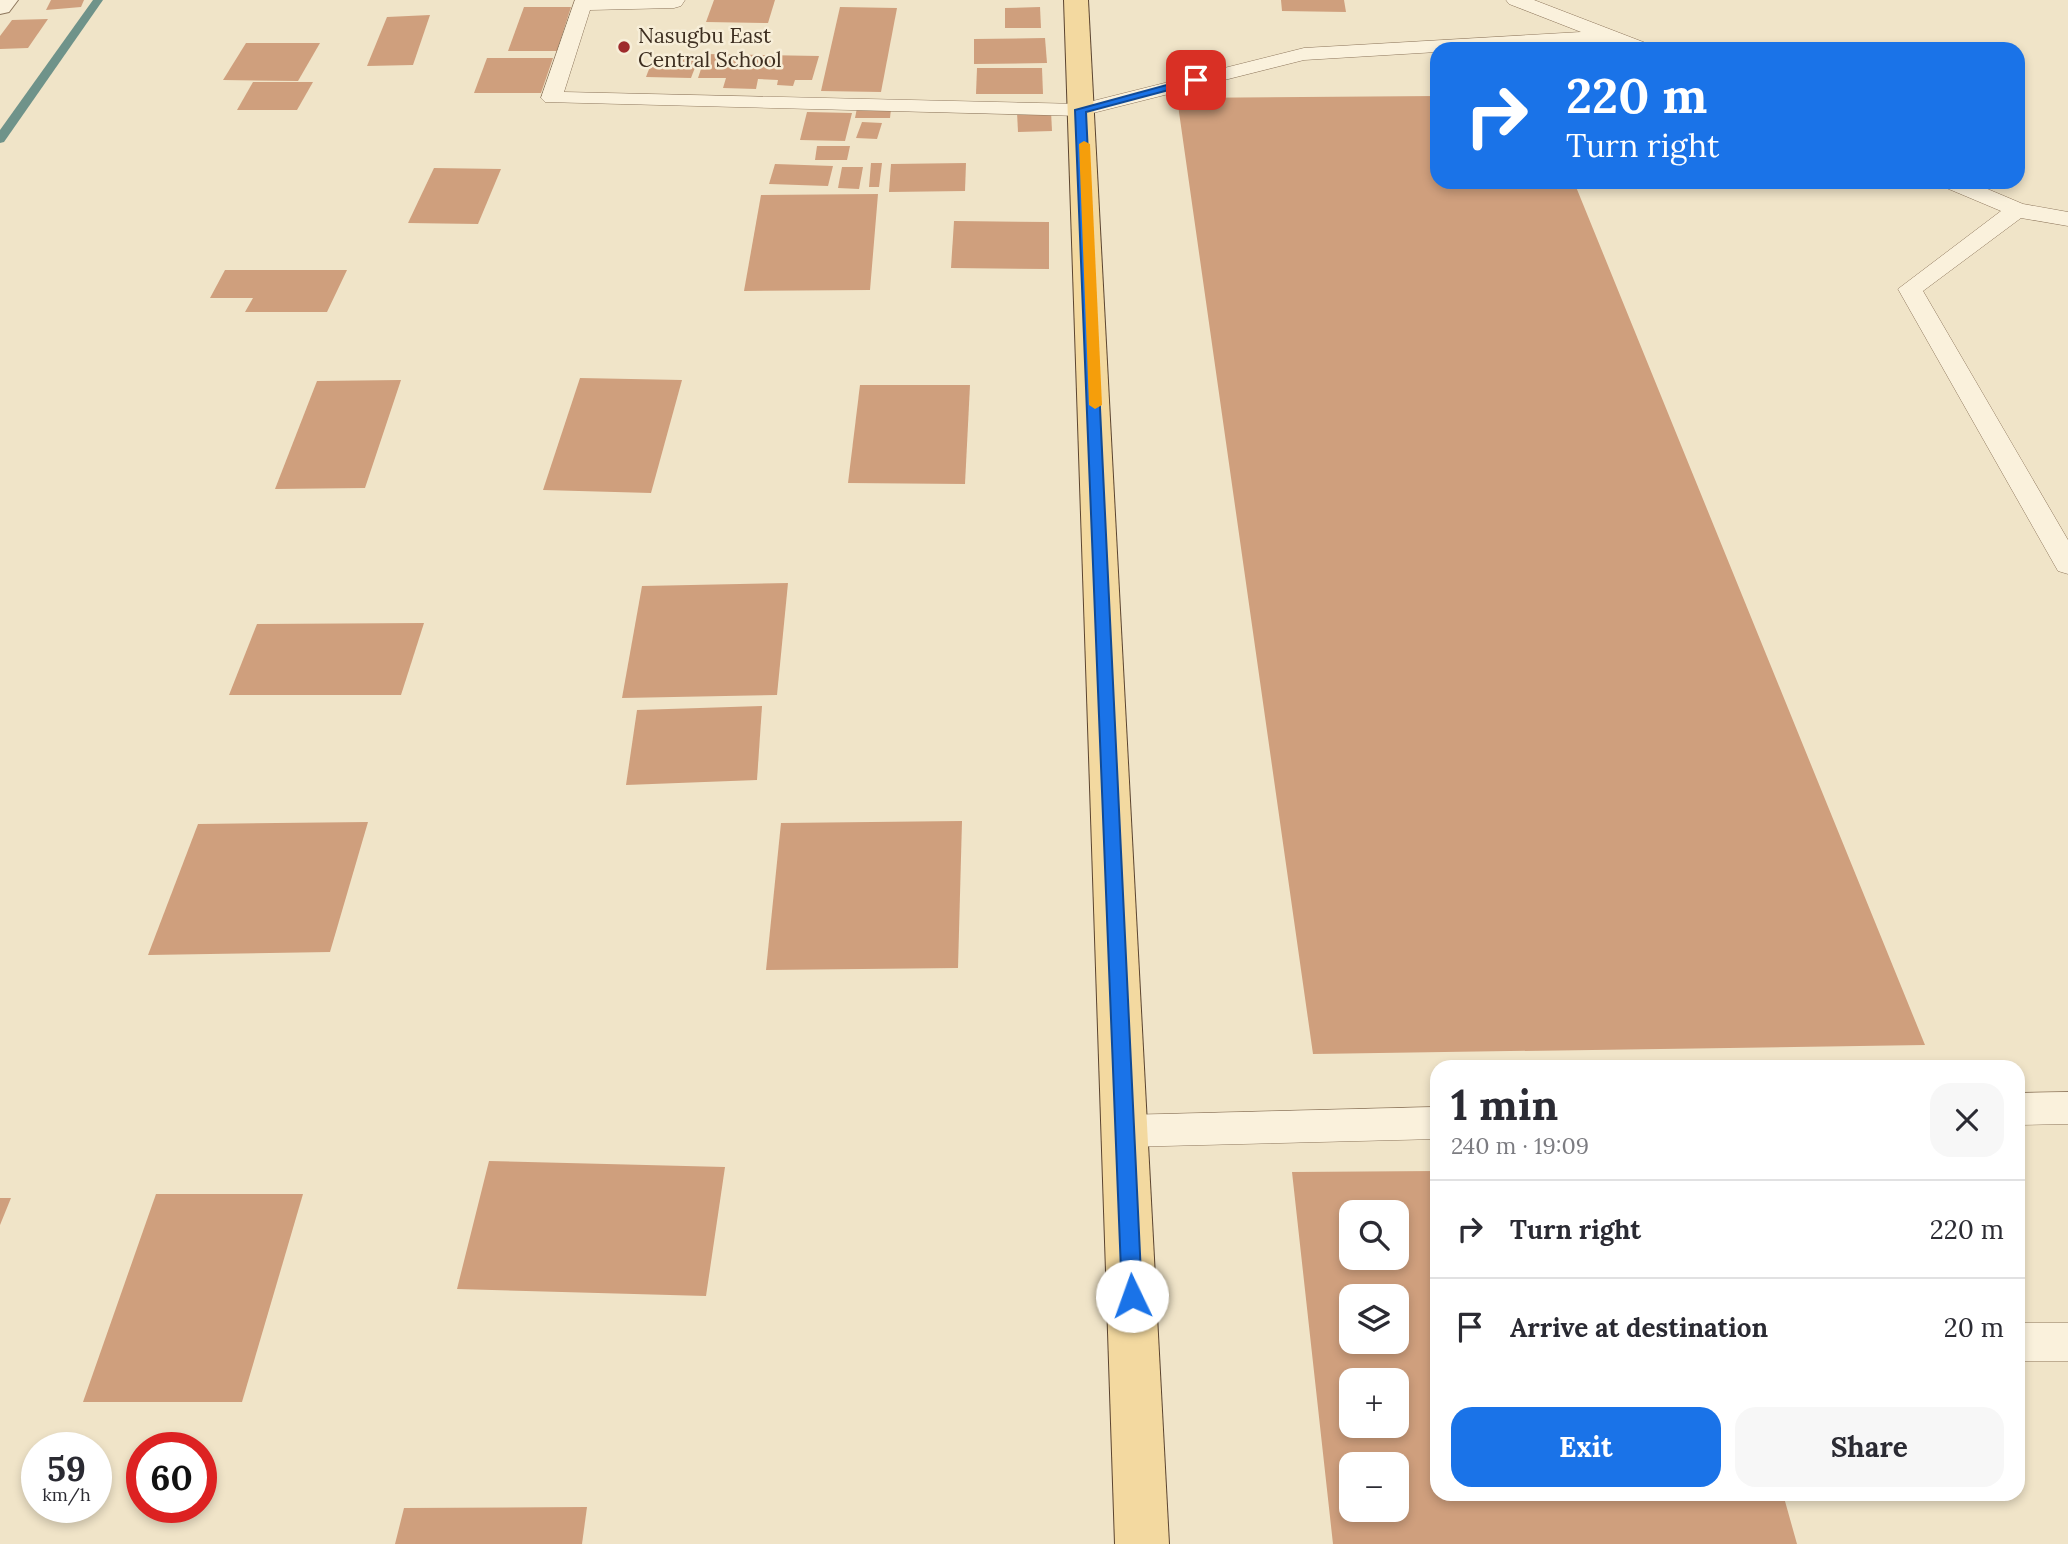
<!DOCTYPE html>
<html lang="en">
<head>
<meta charset="utf-8">
<style>
  body { margin:0; font-family:Lora,serif; background:#f7f7f7; color:#2b2b33; height:100vh; display:flex; flex-direction:column; font-size:26px; white-space:nowrap }
  * { box-sizing:border-box; margin:0 }
  p { font-size:23px; color:#7c7c81 }
  .icon { flex:none; width:38px; height:38px; fill:none; stroke:currentColor; stroke-width:2; stroke-linecap:round; stroke-linejoin:round }
  .map { position:relative; flex:1; overflow:hidden }
  .side { position:absolute; left:1430px; top:1060px; width:595px; height:441px; display:flex; flex-direction:column; background:#fff; border-radius:21px; box-shadow:0 4px 10px #0003 }
  .side>* { flex:none }
  .banner { position:absolute; left:1430px; top:42px; width:595px; height:147px; border-radius:21px; box-shadow:0 4px 10px #0003; background:#1a73e8; color:#fff; overflow:hidden }
  .buttons { position:absolute; left:1339px; top:1200px; display:grid; gap:14px }
  .buttons a { display:grid; place-items:center; width:70px; height:70px; border-radius:14px; background:#fff; box-shadow:0 4px 10px #0003; font-size:35px }
  .speed { position:absolute; left:21px; top:1432px; display:flex; gap:14px; font-size:35px; font-weight:700; text-align:center }
  .speed>* { display:grid; place-content:center; width:91px; height:91px; border-radius:50%; background:#fff; box-shadow:0 4px 10px #0003; line-height:1 }
  .speed small { font-size:18px; font-weight:400 }
  .speed .limit { border:10px solid #d22; background:#fff; color:#111 }
  .pin { position:absolute; display:grid; place-items:center; width:60px; height:60px; color:#fff; margin:-30px; border-radius:14px; box-shadow:0 4px 10px #0006 }
  .me { position:absolute; width:77px; margin:-38px; rotate:357deg; stroke-linejoin:round; filter:drop-shadow(0 0 5px #0008) }
  .turn { display:flex; align-items:center; gap:24px; height:147px; padding:0 21px; font-size:32px }
  .turn .icon { width:91px; height:91px; stroke-width:2.5 }
  .turn b { display:block; font-size:49px; line-height:60px }
  .round { display:grid; place-items:center; flex:none; width:74px; height:74px; border-radius:21px; background:#f7f7f7 }
  .head { display:flex; align-items:center; justify-content:space-between; height:119px; padding:0 21px }
  h1 { font-size:42px; font-weight:800; line-height:52px }
  .action { display:flex; gap:14px; margin-top:auto; padding:14px 21px }
  .action a { flex:1; height:80px; border-radius:21px; background:#1a73e8; color:#fff; font-size:28px; font-weight:800; line-height:80px; text-align:center }
  .action a+a { background:#f7f7f7; color:#2b2b33 }
  ul { padding:0; list-style:none }
  li { display:flex; align-items:center; gap:21px; height:98px; padding:0 21px; border-top:2px solid #e1e1e2 }
  li div { flex:1 }
  li b { display:block; font-size:26px }
  li em { font-style:normal }
  .map>svg:first-child { display:block }
  .lines { fill:none; stroke-linecap:round; stroke-linejoin:round }
  .stream { fill:#6f938a; fill-rule:evenodd }
  .building { fill:#cf9f7d; fill-rule:evenodd }
  .lane-casing { stroke:#8d765c; stroke-width:1 }
  .street-casing { stroke:#8d765c; stroke-width:2 }
  .primary-casing { stroke:#5b4430; stroke-width:2 }
  .lane { fill:#faf1dc; fill-rule:evenodd }
  .street { fill:#faf1dc; fill-rule:evenodd }
  .primary { fill:#f3d9a0; fill-rule:evenodd }
  .route { fill:#1a73e8; stroke:#114b97; stroke-width:2 }
  .slow { fill:#f59e0b }
  .poi-dot { fill:#9e2a2b; stroke:#f7eed8; stroke-width:2.5 }
  .labels { text-anchor:middle; dominant-baseline:central; stroke-width:5; stroke-linejoin:round; paint-order:stroke }
  .far-poi-label { font-size:21px; fill:#3d2e20; stroke:#f7eed8; text-anchor:start }
</style>
</head>
<body>
<div class="map">
<svg width="2068" height="1544" viewBox="0 0 2068 1544">
  <rect width="100%" height="100%" fill="#f0e4c8"/>
  <g class="lines">
    <path class="stream" d="M93 0H103L4 142 0 143V130Z"/>
  </g>
  <g class="building">
    <path d="M51 0H84L81 7 46 10Z"/>
    <path d="M714 0H775L768 23 706 22Z"/>
    <path d="M1281 0H1344L1346 12 1282 11Z"/>
    <path d="M524 7H571L557 51H508Z"/>
    <path d="M840 7 897 8 881 92 821 91Z"/>
    <path d="M1040 7 1041 28H1005V8Z"/>
    <path d="M430 15 413 65 367 66 387 17Z"/>
    <path d="M48 19 28 48 0 49V36L12 20Z"/>
    <path d="M1045 38 1047 63 974 64V39Z"/>
    <path d="M246 43H320L298 81 223 80Z"/>
    <path d="M706 54 819 56 812 80H795L793 86 777 85 778 80 758 79 756 89 723 88 726 78H698Z"/>
    <path d="M654 56 699 57 691 78 646 77Z"/>
    <path d="M487 58H553L541 93H474Z"/>
    <path d="M977 68H1042L1043 94H976Z"/>
    <path d="M253 82H313L297 110H237Z"/>
    <path d="M1437 96V182H1574L1925 1045 1313 1054 1177 98Z"/>
    <path d="M857 108 891 109 890 118H855Z"/>
    <path d="M1051 111 1052 131 1018 132 1017 112Z"/>
    <path d="M807 112 852 113 845 141 800 140Z"/>
    <path d="M862 122 882 123 877 139 856 138Z"/>
    <path d="M817 146H850L847 160H815Z"/>
    <path d="M871 163H882L879 187H869Z"/>
    <path d="M966 163 965 191 889 192 891 164Z"/>
    <path d="M775 164 833 166 828 186 769 184Z"/>
    <path d="M842 167H863L859 189 838 188Z"/>
    <path d="M434 168 501 169 478 224 408 223Z"/>
    <path d="M878 194 870 290 744 291 761 195Z"/>
    <path d="M954 221 1049 222V269L951 268Z"/>
    <path d="M225 270H347L327 312H245L253 298H210Z"/>
    <path d="M580 378 682 380 651 493 543 490Z"/>
    <path d="M401 380 365 488 275 489 317 381Z"/>
    <path d="M860 385H970L965 484 848 483Z"/>
    <path d="M788 583 777 695 622 698 642 586Z"/>
    <path d="M424 623 401 695H229L257 624Z"/>
    <path d="M762 706 757 780 626 785 637 710Z"/>
    <path d="M962 821 958 968 766 970 781 823Z"/>
    <path d="M368 822 330 952 148 955 198 824Z"/>
    <path d="M489 1161 725 1167 706 1296 457 1289Z"/>
    <path d="M1437 1171V1494H1783L1797 1544H1333L1292 1172ZM1351 1213H1396V1258H1351ZM1351 1297H1396V1342H1351ZM1351 1381H1396V1426H1351ZM1351 1465H1396V1510H1351Z"/>
    <path d="M156 1194H303L242 1402H83Z"/>
    <path d="M0 1198H11L0 1225Z"/>
    <path d="M587 1507 582 1544H395L404 1508Z"/>
  </g>
  <g class="lines">
    <defs>
      <g id="lane">
        <path d="M575 0H685L681 6 674 8 590 10 564 92 1081 104 1304 48 1581 32 1509 4 1506 0H1534L1651 45 1654 49H1626L1608 42 1495 49H1437V52L1304 60 1081 116 545 102 541 98Z"/>
        <path d="M1941 182H1971L2023 204 2068 212V226L2021 218 1923 291 2068 540V574L2058 571 2054 564 1898 289 2001 211 1944 187Z"/>
        <path d="M2068 1092V1124L2018 1125V1093Z"/>
        <path d="M1437 1107V1139L1125 1147 1112 1143 1106 1131 1112 1119 1125 1115Z"/>
        <rect x="2018" y="1323" width="50" height="38"/>
      </g>
      <path id="street" d="M0 0H18L9 12 0 14Z"/>
      <path id="primary" d="M1064 0H1088L1169 1544H1115Z"/>
    </defs>
    <use href="#lane" class="lane-casing"/>
    <use href="#street" class="street-casing"/>
    <use href="#primary" class="primary-casing"/>
    <use href="#lane" class="lane"/>
    <use href="#street" class="street"/>
    <use href="#primary" class="primary"/>
  </g>
  <path class="route" d="M1196 77 1199 78V82L1086 112 1142 1296 1139 1303 1132 1305 1125 1303 1122 1296 1075 110Z"/>
  <path class="slow" d="M1084 141 1090 144 1102 405 1095 409 1089 405 1079 144Z"/>
  <circle class="poi-dot" cx="624" cy="47" r="7"/>
  <g class="labels">
    <g class="far-poi-label">
      <text x="638" y="35">Nasugbu East<tspan x="638" dy="24">Central School</tspan></text>
    </g>
  </g>
</svg>
<div class="buttons">
<a><svg class="icon" aria-label="search" viewBox="0 0 24 24"><circle cx="10" cy="10" r="6"/><path d="M15 15l6 6"/></svg></a>
<a><svg class="icon" aria-label="layers" viewBox="0 0 24 24"><path d="M12 4l9 5-9 5-9-5zM3 14l9 5 9-5"/></svg></a>
<a>+</a>
<a>−</a>
</div>
<div class="speed"><div>59<small>km/h</small></div><div class="limit">60</div></div>
<div class="pin" style="left:1196px;top:80px;background:#d93025"><svg class="icon" aria-label="arrive" viewBox="0 0 24 24"><path d="M6 21V4h12l-3 4 3 4H6"/></svg></div>
<svg class="me" style="left:1132px;top:1296px" viewBox="-20 -20 40 40"><circle r="19" fill="#fff"/><path d="M0-13L10 11 0 6-10 11z" fill="#1a73e8"/></svg>
<div class="banner">
<div class="turn"><svg class="icon" aria-label="right" viewBox="0 0 24 24"><path d="M7 20v-9h11M14 6l5 5-5 5"/></svg><div><b>220 m</b>Turn right</div></div>
</div>
<section class="side">
<div class="head"><div><h1>1 min</h1><p>240 m · 19:09</p></div><a class="round"><svg class="icon" aria-label="close" viewBox="0 0 24 24"><path d="M6 6l12 12M18 6L6 18"/></svg></a></div>
<ul>
<li><svg class="icon" aria-label="right" viewBox="0 0 24 24"><path d="M7 20v-9h11M14 6l5 5-5 5"/></svg><div><b>Turn right</b></div><em>220 m</em></li>
<li><svg class="icon" aria-label="arrive" viewBox="0 0 24 24"><path d="M6 21V4h12l-3 4 3 4H6"/></svg><div><b>Arrive at destination</b></div><em>20 m</em></li>
</ul>
<div class="action"><a>Exit</a><a>Share</a></div>
</section>
</div>
</body>
</html>
